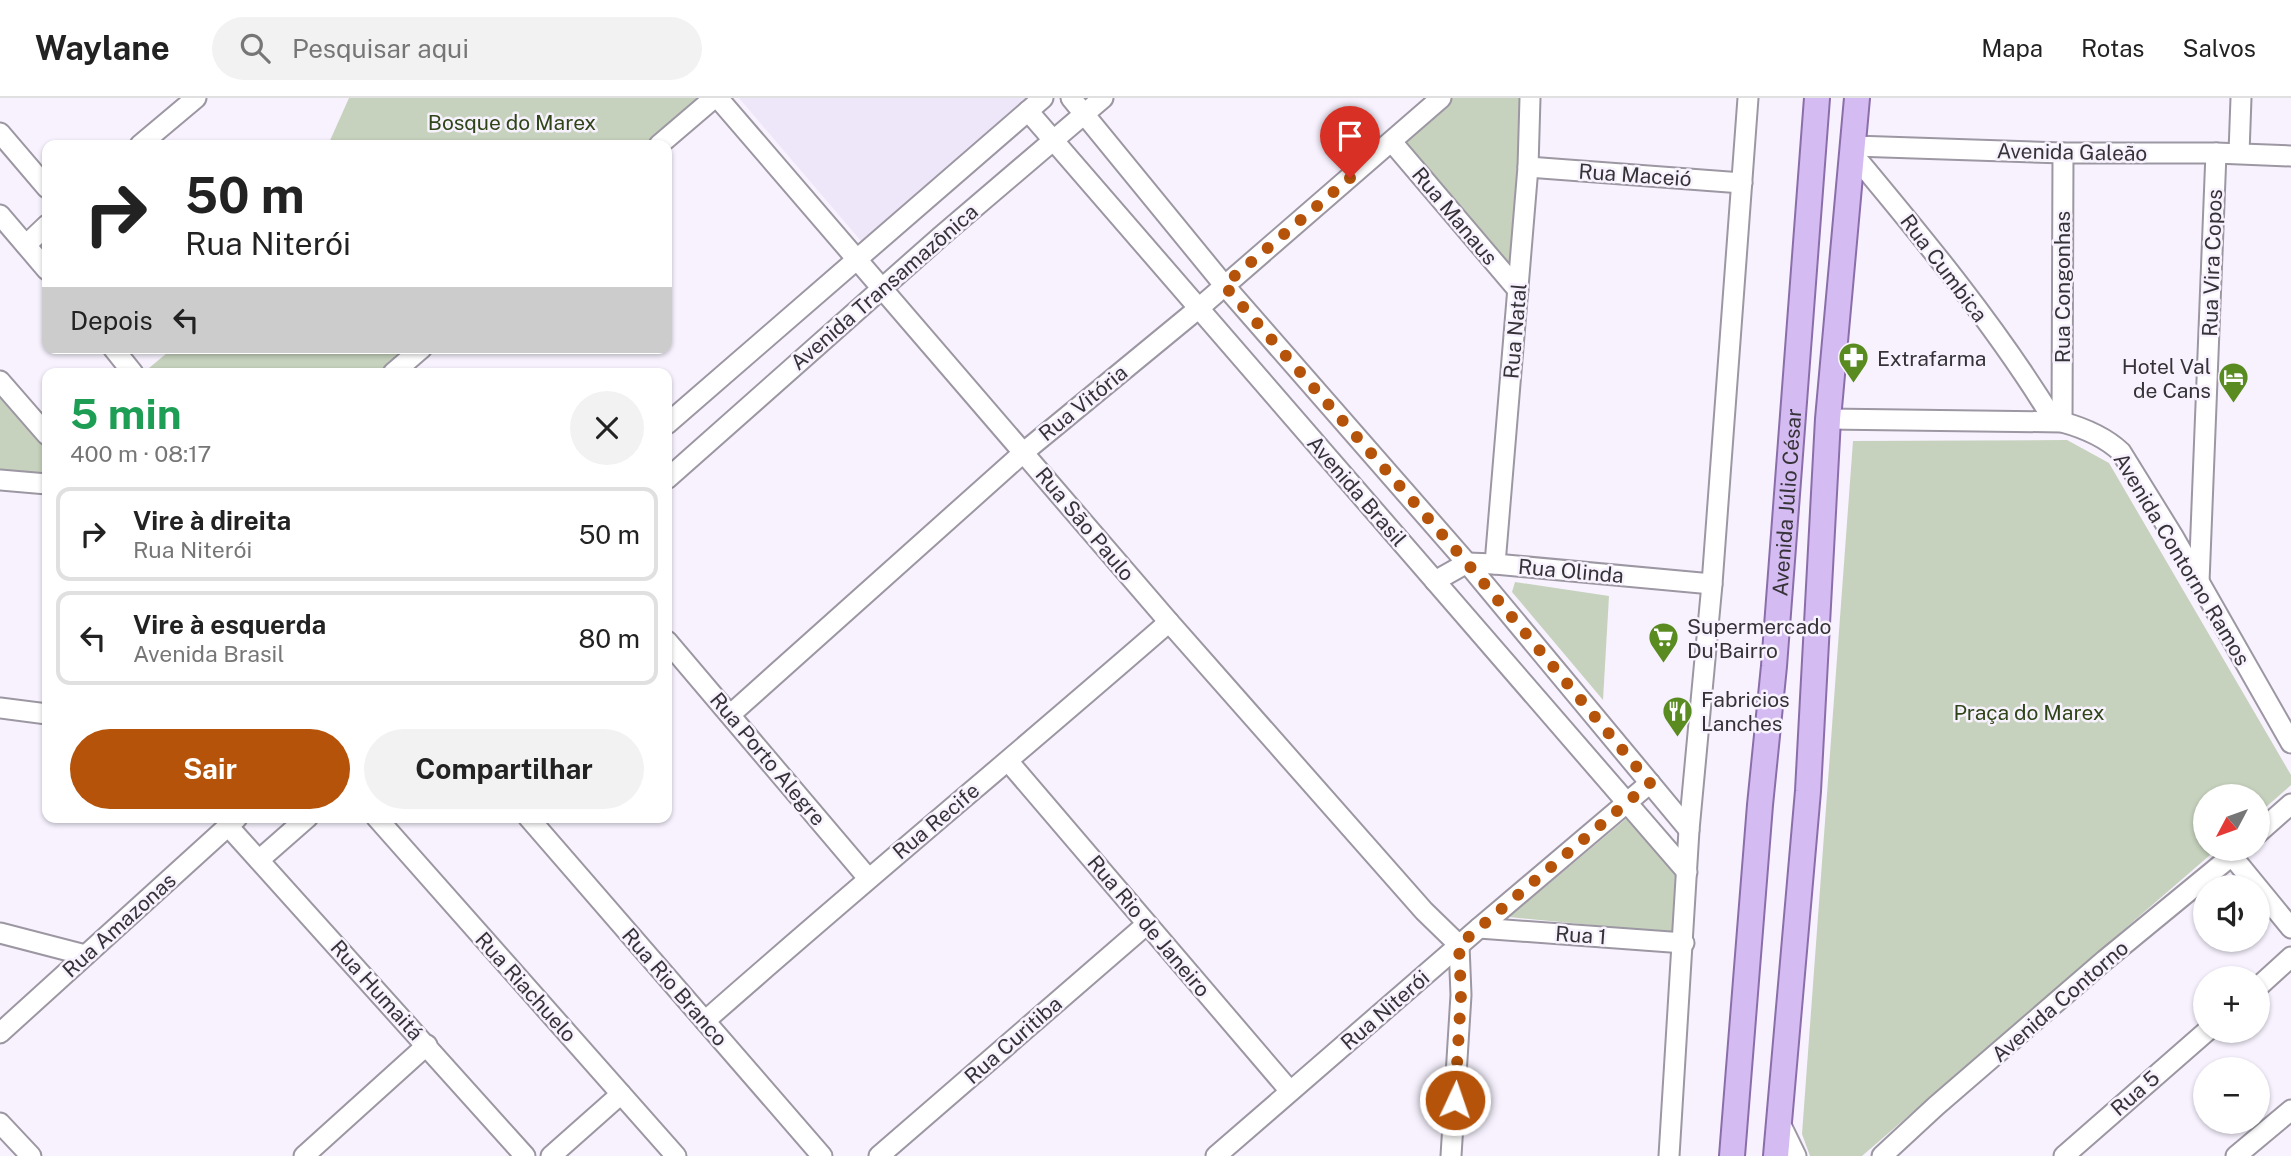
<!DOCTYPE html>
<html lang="pt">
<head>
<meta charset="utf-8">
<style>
  body { margin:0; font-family:"Public Sans",sans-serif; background:#f2f2f2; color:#222; height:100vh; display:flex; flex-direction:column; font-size:26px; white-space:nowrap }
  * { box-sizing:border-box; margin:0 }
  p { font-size:23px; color:#767676 }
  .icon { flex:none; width:38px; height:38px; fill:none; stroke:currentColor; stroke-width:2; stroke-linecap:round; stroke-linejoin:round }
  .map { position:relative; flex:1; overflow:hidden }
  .side { position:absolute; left:42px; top:270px; width:630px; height:455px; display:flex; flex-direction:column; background:#fff; border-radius:14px; box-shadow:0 2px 5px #0004 }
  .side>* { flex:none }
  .hud { position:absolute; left:42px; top:42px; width:630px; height:214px; border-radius:14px; box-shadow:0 2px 5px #0004; background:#fff; color:#222; overflow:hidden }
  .needle { width:46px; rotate:229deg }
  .controls { position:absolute; left:2193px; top:686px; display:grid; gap:14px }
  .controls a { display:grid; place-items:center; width:77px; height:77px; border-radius:50%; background:#fff; box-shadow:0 2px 5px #0004; font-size:35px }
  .pin { position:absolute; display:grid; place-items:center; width:60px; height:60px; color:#fff; margin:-72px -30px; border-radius:50% 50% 50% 0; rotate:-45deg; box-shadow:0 0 7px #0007 }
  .pin .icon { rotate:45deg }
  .me { position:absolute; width:77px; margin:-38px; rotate:3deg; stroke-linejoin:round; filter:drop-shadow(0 0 5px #0008) }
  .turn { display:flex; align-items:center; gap:24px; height:147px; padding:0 28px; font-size:32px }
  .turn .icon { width:91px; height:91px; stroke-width:2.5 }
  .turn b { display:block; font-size:49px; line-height:60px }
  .then { display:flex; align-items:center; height:66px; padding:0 28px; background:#0003; gap:14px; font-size:26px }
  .round { display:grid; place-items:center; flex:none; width:74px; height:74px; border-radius:37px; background:#f2f2f2 }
  .overview { display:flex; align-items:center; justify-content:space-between; height:119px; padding:0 28px }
  h1 { font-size:42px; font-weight:700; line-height:52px; color:#1e9e55 }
  .button { display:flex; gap:14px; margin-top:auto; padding:14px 28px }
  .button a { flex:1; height:80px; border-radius:42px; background:#b45309; color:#fff; font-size:28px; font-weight:700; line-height:80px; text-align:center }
  .button a+a { background:#f2f2f2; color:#222 }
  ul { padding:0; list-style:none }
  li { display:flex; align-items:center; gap:21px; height:94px; margin:0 14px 10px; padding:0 14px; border:4px solid #e0e0e0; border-radius:14px }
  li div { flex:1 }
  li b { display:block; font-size:26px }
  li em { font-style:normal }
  header { display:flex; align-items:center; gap:42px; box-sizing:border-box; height:98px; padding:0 35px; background:#fff; border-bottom:2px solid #e0e0e0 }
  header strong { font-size:33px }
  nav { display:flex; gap:38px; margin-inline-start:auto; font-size:24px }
  .search { width:490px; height:63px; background:#f2f2f2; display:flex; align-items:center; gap:18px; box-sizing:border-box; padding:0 24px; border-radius:38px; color:#767676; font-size:26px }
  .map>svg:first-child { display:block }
  .built { fill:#eee6f9 }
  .green { fill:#c6d2bd }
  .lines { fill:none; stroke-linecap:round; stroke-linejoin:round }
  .minor-casing { stroke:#9c97a2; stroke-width:23 }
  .major-casing { stroke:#8a6eaa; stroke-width:28 }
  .minor { stroke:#fff; stroke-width:19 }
  .major { stroke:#d4bbf1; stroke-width:24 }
  .route { stroke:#b45309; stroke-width:12; stroke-dasharray:0 21.6 }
  .labels { text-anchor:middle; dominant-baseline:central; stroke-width:5; stroke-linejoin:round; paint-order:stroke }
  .park-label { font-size:21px; fill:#2f4518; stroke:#f7f2fe }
  .street-label { font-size:21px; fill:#353337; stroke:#f7f2fe }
  .poi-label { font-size:21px; fill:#353337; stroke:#f7f2fe; text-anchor:start }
</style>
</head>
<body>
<header>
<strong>Waylane</strong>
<div class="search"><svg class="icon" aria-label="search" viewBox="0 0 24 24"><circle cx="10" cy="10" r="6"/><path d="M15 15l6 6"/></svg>Pesquisar aqui</div>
<nav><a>Mapa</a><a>Rotas</a><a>Salvos</a></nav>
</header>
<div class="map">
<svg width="2291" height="1058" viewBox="0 0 2291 1058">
  <rect width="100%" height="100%" fill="#f7f2fe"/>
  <path class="built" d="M739 0H1030L862 144Z"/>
  <g class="green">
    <path d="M349 0H714L659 47H328Z"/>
    <path d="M1442 0H1529L1513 187 1392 43Z"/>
    <path d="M173 250H425L396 275H143Z"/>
    <path d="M0 290 47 345V388L0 385Z"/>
    <path d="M2067 342 2109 365 2291 677V687L2258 716V698H2205V751H2217L1862 1058H1810L1802 1036 1853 343Z"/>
    <path d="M1515 484 1609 498 1603 602 1512 494Z"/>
    <path d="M1627 720 1678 778 1674 835 1509 819Z"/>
  </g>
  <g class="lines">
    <defs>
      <g id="minor">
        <path d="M718 0 1169 524 1424 813 1459 847 1461 897 1451 1058"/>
        <path d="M1071 0 1224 187 1467 465 1689 732"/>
        <path d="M1028 13 1687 774"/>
        <path d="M0 35 47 90"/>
        <path d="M1392 44 1518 192"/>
        <path d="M140 47 196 0"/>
        <path d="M659 47 714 0"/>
        <path d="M1854 48 2063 55H2216L2291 58"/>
        <path d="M2239 55 2241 0"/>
        <path d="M1853 56C1924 141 1996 228 2054 323"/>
        <path d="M1528 69 1742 85"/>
        <path d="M0 117 47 172"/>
        <path d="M26 147 47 127"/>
        <path d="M113 250 133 275"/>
        <path d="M393 275 422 250"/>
        <path d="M0 283 47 337"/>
        <path d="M1828 321 2062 324C2084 330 2104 338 2121 354L2173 438 2291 645"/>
        <path d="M2062 324 2063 55"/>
        <path d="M667 326 1043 0"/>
        <path d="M667 381 940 139 1103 0"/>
        <path d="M0 382 47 386"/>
        <path d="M1495 466 1528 69 1530 0"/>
        <path d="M1435 483 1467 465 1495 466 1712 486"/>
        <path d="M2199 484 2216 55"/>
        <path d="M667 543 868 780"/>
        <path d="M0 610 47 616"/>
        <path d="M731 616 1024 354 1199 210 1441 0"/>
        <path d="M1008 663 1290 993"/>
        <path d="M376 719 676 1058"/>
        <path d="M528 719 822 1058"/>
        <path d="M228 728 525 1058"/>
        <path d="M2258 735 2291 706"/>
        <path d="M2232 758 2291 830"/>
        <path d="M259 762 308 719"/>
        <path d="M1479 830 1684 845"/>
        <path d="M0 835 85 857"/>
        <path d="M2258 889 2291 859"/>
        <path d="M705 923C858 788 1015 658 1169 524"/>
        <path d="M0 935 237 720"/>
        <path d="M1778 1021 1796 1058"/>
        <path d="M0 1025 31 1058"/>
        <path d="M304 1058 427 947"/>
        <path d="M551 1058 621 996"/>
        <path d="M879 1058 1147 826"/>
        <path d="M1216 1058 1479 830 1650 685"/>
        <path d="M1669 1058 1689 732 1712 486 1748 0"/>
        <path d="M1882 1058 1936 1008 2105 862 2240 751"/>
        <path d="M2064 1058 2207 933"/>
        <path d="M2236 1058 2291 1012"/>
      </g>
      <g id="major">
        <path id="s1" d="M1732 1058 1760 707 1774 568 1817 0"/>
        <path d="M1776 1058 1808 693 1828 321 1857 0"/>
      </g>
    </defs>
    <use href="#minor" class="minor-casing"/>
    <use href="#major" class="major-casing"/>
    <use href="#minor" class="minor"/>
    <use href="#major" class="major"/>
  </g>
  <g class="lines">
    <path class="route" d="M1350 80 1224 187 1467 465 1650 685 1459 847 1461 897 1455 1002"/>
  </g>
  <defs>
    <symbol id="pharmacy-pin" viewBox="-11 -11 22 30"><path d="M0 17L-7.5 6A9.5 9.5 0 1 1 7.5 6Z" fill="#5a8b21" stroke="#f7f2fe"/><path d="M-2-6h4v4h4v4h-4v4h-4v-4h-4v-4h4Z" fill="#fff"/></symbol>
    <symbol id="hotel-pin" viewBox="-11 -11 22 30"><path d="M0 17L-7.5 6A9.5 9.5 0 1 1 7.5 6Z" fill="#5a8b21" stroke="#f7f2fe"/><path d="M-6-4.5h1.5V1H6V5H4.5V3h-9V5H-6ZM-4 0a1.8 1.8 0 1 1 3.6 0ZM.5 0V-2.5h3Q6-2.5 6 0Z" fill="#fff"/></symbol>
    <symbol id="supermarket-pin" viewBox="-11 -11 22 30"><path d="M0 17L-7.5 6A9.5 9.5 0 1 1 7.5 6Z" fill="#5a8b21" stroke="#f7f2fe"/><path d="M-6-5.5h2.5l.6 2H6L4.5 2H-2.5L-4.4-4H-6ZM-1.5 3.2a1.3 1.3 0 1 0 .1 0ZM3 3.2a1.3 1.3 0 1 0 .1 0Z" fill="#fff"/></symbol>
    <symbol id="restaurant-pin" viewBox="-11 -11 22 30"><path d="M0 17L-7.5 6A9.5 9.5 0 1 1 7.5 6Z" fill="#5a8b21" stroke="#f7f2fe"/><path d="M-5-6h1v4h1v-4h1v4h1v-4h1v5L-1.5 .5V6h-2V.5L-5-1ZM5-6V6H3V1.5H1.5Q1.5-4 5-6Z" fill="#fff"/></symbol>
  </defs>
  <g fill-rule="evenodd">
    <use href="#pharmacy-pin" x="1836" y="242" width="35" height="47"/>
    <use href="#hotel-pin" x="2216" y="262" width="35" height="47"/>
    <use href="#supermarket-pin" x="1646" y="522" width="35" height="47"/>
    <use href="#restaurant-pin" x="1660" y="596" width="35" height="47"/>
  </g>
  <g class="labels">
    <g class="park-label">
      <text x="512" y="24">Bosque do Marex</text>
      <text x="2029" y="614">Praça do Marex</text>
    </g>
    <g class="street-label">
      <text transform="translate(2072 54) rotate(1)">Avenida Galeão</text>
      <text transform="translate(1635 77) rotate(4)">Rua Maceió</text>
      <text transform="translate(1455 118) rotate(50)">Rua Manaus</text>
      <text transform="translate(2212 165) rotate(-88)">Rua Vira Copos</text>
      <text transform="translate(1944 170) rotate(53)">Rua Cumbica</text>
      <text transform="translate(884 189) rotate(-41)">Avenida Transamazônica</text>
      <text transform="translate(2062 189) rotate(-90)">Rua Congonhas</text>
      <text transform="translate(1515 233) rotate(-85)">Rua Natal</text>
      <text transform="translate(1083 305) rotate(-39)">Rua Vitória</text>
      <text transform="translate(1357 393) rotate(49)">Avenida Brasil</text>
      <text stroke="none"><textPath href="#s1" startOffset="656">Avenida Júlio César</textPath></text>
      <text transform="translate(1085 426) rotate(50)">Rua São Paulo</text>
      <text transform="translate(2182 461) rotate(59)">Avenida Contorno Ramos</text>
      <text transform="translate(1571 473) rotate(5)">Rua Olinda</text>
      <text transform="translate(768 661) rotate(50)">Rua Porto Alegre</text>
      <text transform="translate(936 723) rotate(-40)">Rua Recife</text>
      <text transform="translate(119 827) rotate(-42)">Rua Amazonas</text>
      <text transform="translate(1149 828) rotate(50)">Rua Rio de Janeiro</text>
      <text transform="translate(1581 837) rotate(4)">Rua 1</text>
      <text transform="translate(526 889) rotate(48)">Rua Riachuelo</text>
      <text transform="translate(675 889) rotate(49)">Rua Rio Branco</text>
      <text transform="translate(377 892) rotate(48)">Rua Humaitá</text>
      <text transform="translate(2060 903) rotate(-41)">Avenida Contorno</text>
      <text transform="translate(1385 912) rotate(-41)">Rua Niterói</text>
      <text transform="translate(1013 942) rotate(-41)">Rua Curitiba</text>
      <text transform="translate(2135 995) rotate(-41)">Rua 5</text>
    </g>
    <g class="poi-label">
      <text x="1877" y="260">Extrafarma</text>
      <text x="2211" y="268" text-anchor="end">Hotel Val<tspan x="2211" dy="24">de Cans</tspan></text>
      <text x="1687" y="528">Supermercado<tspan x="1687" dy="24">Du'Bairro</tspan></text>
      <text x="1701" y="601">Fabricios<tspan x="1701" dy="24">Lanches</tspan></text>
    </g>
  </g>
</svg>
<div class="controls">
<a><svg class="needle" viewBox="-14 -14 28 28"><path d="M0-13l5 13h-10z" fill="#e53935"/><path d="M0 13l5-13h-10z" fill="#767676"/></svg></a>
<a><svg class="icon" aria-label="sound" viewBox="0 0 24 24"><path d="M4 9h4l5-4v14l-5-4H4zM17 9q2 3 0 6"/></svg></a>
<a>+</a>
<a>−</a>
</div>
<div class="pin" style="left:1350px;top:80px;background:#d93025"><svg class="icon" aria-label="arrive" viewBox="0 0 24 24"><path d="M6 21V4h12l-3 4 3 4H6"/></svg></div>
<svg class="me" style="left:1455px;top:1002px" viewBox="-20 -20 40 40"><circle r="17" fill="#b45309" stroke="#fff" stroke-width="3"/><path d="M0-11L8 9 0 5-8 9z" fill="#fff"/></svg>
<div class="hud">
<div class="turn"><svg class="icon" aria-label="right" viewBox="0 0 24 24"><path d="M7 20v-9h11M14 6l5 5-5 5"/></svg><div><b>50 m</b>Rua Niterói</div></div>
<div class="then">Depois<svg class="icon" aria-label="left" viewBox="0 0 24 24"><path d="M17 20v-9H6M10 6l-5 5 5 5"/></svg></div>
</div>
<section class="side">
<div class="overview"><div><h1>5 min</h1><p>400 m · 08:17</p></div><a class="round"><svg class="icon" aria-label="close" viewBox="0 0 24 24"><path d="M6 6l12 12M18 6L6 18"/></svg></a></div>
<ul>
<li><svg class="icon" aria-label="right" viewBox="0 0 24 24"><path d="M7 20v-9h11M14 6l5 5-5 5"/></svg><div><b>Vire à direita</b><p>Rua Niterói</p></div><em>50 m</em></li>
<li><svg class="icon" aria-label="left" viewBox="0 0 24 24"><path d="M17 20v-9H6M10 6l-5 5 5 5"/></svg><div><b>Vire à esquerda</b><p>Avenida Brasil</p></div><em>80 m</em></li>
</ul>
<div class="button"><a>Sair</a><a>Compartilhar</a></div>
</section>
</div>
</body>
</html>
